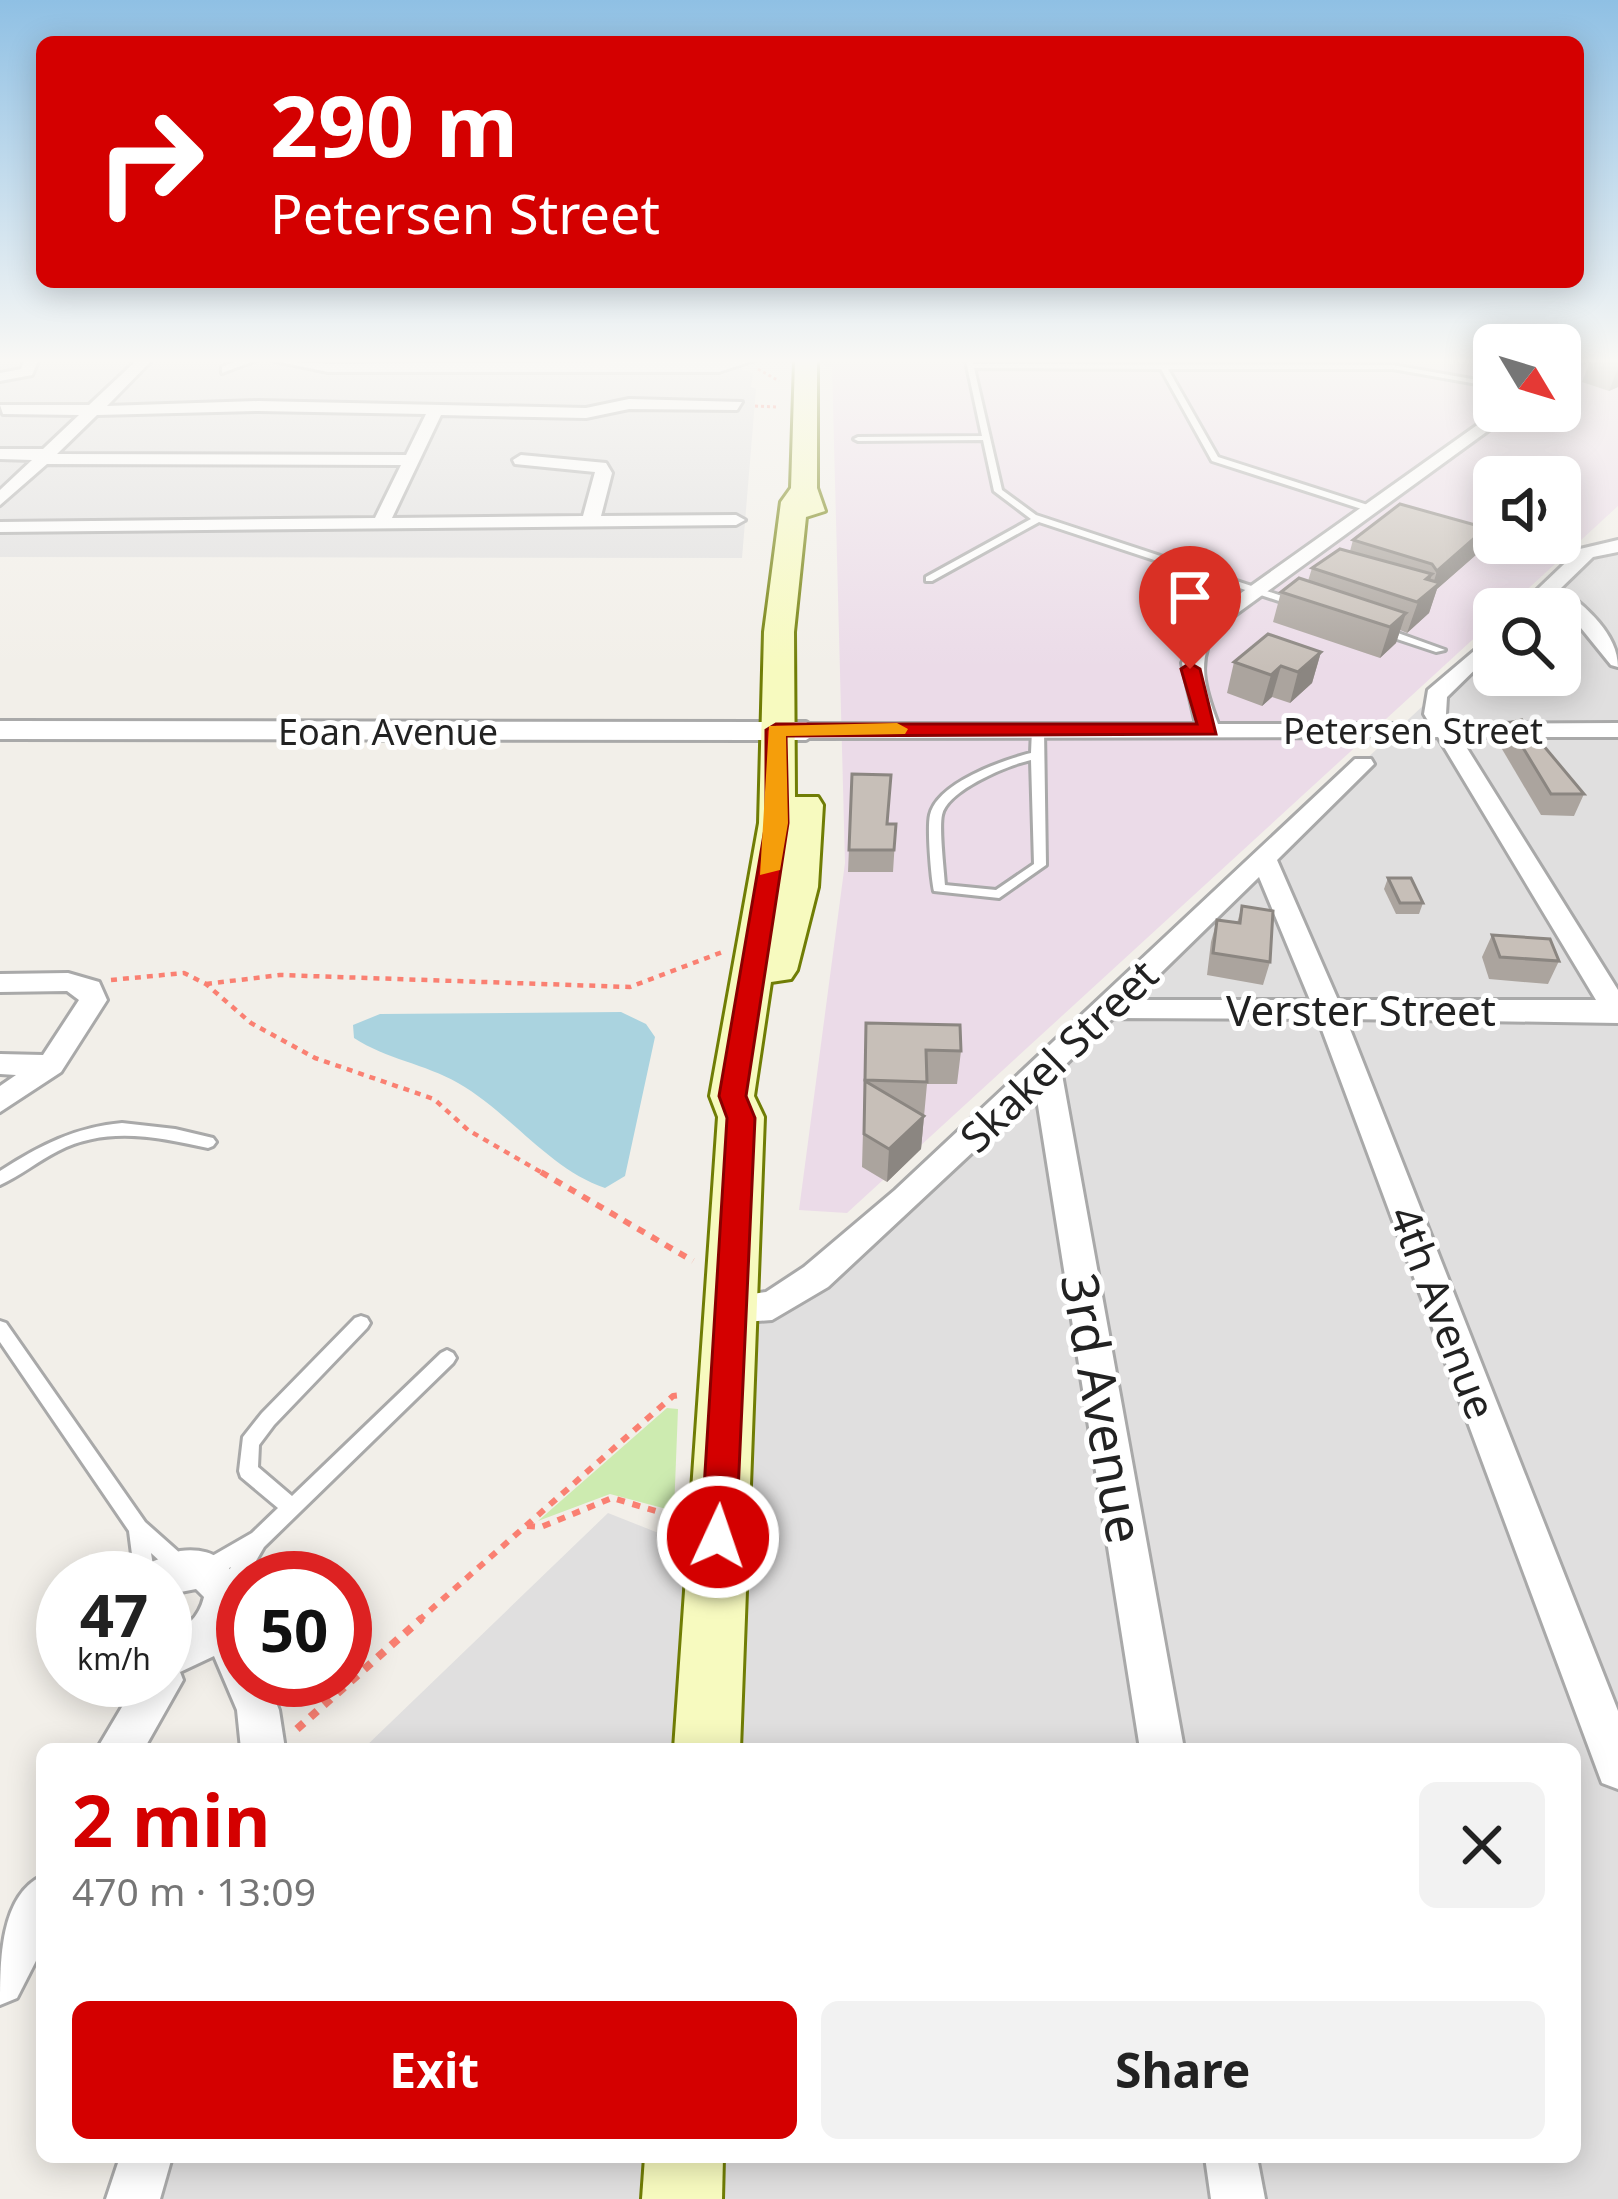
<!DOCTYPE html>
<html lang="en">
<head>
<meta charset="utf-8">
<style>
  body { margin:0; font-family:"Noto Sans",sans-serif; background:#f2f2f2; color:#222; height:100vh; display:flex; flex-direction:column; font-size:45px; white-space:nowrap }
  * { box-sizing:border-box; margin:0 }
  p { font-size:39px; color:#767676 }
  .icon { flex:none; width:66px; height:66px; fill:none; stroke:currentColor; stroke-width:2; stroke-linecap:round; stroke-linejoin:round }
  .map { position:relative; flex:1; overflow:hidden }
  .side { position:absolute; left:36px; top:1743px; width:1545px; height:420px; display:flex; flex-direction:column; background:#fff; border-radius:18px; box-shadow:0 6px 30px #0003 }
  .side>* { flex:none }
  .banner { position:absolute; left:36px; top:36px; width:1548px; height:252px; border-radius:18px; box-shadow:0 6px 30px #0003; background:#d40000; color:#fff; overflow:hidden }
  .needle { width:78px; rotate:128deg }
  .tools { position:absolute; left:1473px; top:324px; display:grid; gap:24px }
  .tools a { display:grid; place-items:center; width:108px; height:108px; border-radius:18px; background:#fff; box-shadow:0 6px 30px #0003; font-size:60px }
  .speed { position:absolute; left:36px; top:1551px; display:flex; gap:24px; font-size:60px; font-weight:700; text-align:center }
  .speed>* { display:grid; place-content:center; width:156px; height:156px; border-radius:50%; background:#fff; box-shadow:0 6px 30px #0003; line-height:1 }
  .speed small { font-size:30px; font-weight:400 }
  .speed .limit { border:18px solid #d22; background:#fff; color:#111 }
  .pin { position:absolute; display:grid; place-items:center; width:102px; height:102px; color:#fff; margin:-123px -51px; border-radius:50% 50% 50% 0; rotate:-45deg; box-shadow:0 0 12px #0007 }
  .pin .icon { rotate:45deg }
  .me { position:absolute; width:132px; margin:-66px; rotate:3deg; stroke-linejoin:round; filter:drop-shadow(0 0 9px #0008) }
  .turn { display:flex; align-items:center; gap:42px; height:252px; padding:0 36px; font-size:54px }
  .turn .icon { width:156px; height:156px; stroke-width:2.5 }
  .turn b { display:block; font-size:84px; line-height:102px }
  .round { display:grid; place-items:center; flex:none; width:126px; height:126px; border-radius:18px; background:#f2f2f2 }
  .overview { display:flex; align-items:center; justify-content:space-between; height:204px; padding:0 36px }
  h1 { font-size:72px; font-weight:700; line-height:90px; color:#d40000 }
  .action { display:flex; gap:24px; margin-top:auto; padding:24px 36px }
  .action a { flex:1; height:138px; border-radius:18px; background:#d40000; color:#fff; font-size:48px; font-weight:700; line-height:138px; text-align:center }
  .action a+a { background:#f2f2f2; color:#222 }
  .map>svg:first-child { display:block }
  .residential { fill:#e0dfdf }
  .industrial { fill:#ebdbe8; fill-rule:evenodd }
  .grass { fill:#cdebb0 }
  .water { fill:#aad3df }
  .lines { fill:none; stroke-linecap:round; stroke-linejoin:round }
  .service-casing { stroke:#a9a9a9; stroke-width:6 }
  .minor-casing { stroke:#a9a9a9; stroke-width:6 }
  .tertiary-casing { stroke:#a9a9a9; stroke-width:6 }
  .secondary-casing { stroke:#707d05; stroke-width:6 }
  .path-far3 { stroke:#fa8072; stroke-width:3; stroke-dasharray:3 3; stroke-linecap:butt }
  .path-far2 { stroke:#fa8072; stroke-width:4.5; stroke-dasharray:6 6; stroke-linecap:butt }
  .path-far1 { stroke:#fa8072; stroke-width:6; stroke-dasharray:8 8; stroke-linecap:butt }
  .path { stroke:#fa8072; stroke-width:8; stroke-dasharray:9 9; stroke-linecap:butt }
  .service { fill:#fff; fill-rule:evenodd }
  .minor { fill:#fff; fill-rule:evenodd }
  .tertiary { fill:#fff; fill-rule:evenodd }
  .secondary { fill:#f7fabf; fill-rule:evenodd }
  .wall { fill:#aba49e }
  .shaded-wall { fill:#8b8681 }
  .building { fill:#c7bfb8; stroke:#8b8681; stroke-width:3 }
  .route { fill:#d40000; stroke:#8a0000; stroke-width:3 }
  .slow { fill:#f59e0b }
  .labels { text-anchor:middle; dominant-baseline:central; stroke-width:10; stroke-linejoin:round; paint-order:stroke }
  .far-street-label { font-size:36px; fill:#222; stroke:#fff }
  .street-label { font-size:42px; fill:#222; stroke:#fff }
  .near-street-label { font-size:51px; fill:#222; stroke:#fff }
</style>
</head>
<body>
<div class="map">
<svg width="1618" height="2199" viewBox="0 0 1618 2199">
  <rect width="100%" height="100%" fill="#f2efe9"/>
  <g class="residential">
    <path d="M0 361H543L541 366 734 367 753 373 751 387 756 389 742 558 0 557Z"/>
    <path d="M1618 546V2199H138L150 2157H1575V1749H363L608 1513 661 1534 723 1540 733 1308 815 1277 1494 639V675H1560V609H1526L1585 553Z"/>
  </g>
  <path class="industrial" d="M825 361H1494V411H1560V361H1618V506L1506 609H1494V620L847 1213 799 1210 845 863 832 367H825ZM1494 477H1560V543H1494Z"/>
  <path class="grass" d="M667 1408 678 1409 674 1511 610 1494 538 1521Z"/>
  <path class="water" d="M621 1012 646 1024 655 1037 625 1176 605 1188C550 1170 508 1111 458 1083 425 1064 386 1059 354 1038L353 1025 380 1014Z"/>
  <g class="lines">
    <defs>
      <g id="service">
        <path d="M966 361H972L973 364 1393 365 1494 383V387L1393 369H1168L1218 457 1374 507V511L1371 512 1212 461 1161 369 974 368 1002 490 1036 515 1297 601V605L1294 606 1039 522 932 581H926V577L1031 519 994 491 983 440 858 441 854 439 858 437 982 436Z"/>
        <path d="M1376 628H1384L1445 650 1436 652 1376 632Z"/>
        <path d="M1038 726 1044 729 1046 865 999 898 934 891C931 877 927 828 930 815 937 783 1003 760 1031 753L1032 729ZM1031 760 1034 864 996 890 945 885C944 869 939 829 942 815 947 790 1008 765 1031 760Z"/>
        <path d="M122 1123 175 1129 213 1138 216 1142 213 1146 208 1148C157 1137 107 1126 58 1151 38 1161 20 1176 0 1185V1171C39 1146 75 1127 122 1123Z"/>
        <path d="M361 1316 367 1318 370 1323 367 1328 274 1425 259 1445 258 1467 292 1496 441 1353 447 1350 453 1353 456 1358 453 1363 264 1547 246 1578H243C243 1588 235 1599 226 1603L219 1600 216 1593 231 1567 207 1580 200 1577 197 1570 200 1563 252 1533 278 1508 241 1477 239 1471 243 1437 262 1413 355 1318Z"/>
        <path d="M0 1321 6 1323 145 1522 190 1562 193 1569 190 1576 183 1579 176 1576 151 1553 155 1578H135L129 1531 0 1342Z"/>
      </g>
      <g id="minor">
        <path d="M24 361H38L32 375 0 381V373L21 369Z"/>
        <path d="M136 361H151L107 406 258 401 586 408 629 399 742 402 737 410 629 409 586 418 441 415 392 518 583 516 595 472 515 464 513 460 521 455 606 463 612 473 601 516 736 515 745 520 736 525 0 532V522L375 518 401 465 47 464 0 505V490L32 460 0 459V449H43L79 415 3 414 0 405H89ZM258 411 426 414 406 455 57 454 97 415Z"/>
        <path d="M236 361H254L222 373V367Z"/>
        <path d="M275 361 328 364 752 361 719 372H328Z"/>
        <path d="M1568 361H1584L1560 377V366Z"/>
        <path d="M1497 411H1515L1217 628C1195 660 1205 690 1218 724H1430L1424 714 1428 690 1494 634V651L1447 697 1446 714 1452 724 1618 723V737H1460L1618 990V1023L1346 1019 1618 1711V1789L1602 1783 1596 1767 1318 1019 1113 1018 1061 1069 1184 1749H1140L1036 1093 828 1287 772 1320 731 1323 719 1319 714 1309 719 1299 766 1292 804 1267 895 1190 1355 759H1371L1374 764 1277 860 1338 1000H1596L1438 737 806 738 795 731 806 724H1196L1182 663 1203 620ZM1259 877 1310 1000H1133Z"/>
        <path d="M1618 540V552L1593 557 1561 588C1586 607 1618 634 1618 667L1611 665 1568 612 1550 598 1538 609H1517L1580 549Z"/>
        <path d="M68 973 99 982 107 1000 61 1072 0 1112V1086L16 1075 0 1074V1054L43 1055 79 1000 67 991 0 992V974Z"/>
        <path d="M180 1551C256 1542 243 1631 243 1680H267L279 1710 285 1749H241L237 1710 214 1656 180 1672 183 1680 144 1749H97L138 1680H165V1634C185 1630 199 1618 204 1597L196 1589 165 1595V1578H140L146 1564Z"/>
        <path d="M42 1876V1949L17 1998 0 2005C0 1961 0 1896 42 1876Z"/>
        <path d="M120 2157H172L160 2199H106Z"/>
        <path d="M1205 2157H1257L1265 2199H1211Z"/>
      </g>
      <path id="tertiary" d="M0 721 806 722 820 731 806 740 0 739Z"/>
      <g id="secondary">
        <path d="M795 361H817V488L825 511 806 517 794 632 795 797H818L823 805 818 887 797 970 791 979 771 982 754 1096 764 1117 740 1749H674L718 1117 710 1096 759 823 764 632 781 502 791 488Z"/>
        <path d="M645 2157H723L722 2199H642Z"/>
      </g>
    </defs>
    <use href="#service" class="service-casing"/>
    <use href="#minor" class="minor-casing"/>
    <use href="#tertiary" class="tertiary-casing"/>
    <use href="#secondary" class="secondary-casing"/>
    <g class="path-far3">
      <path d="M758 369 779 381"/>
      <path d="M755 406 777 407"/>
    </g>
    <g class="path-far2">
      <path d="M111 980 184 973 206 984 251 1023 315 1058 434 1099 468 1130 546 1175"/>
      <path d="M206 984 280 975 630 987 725 951"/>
    </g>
    <g class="path-far1">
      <path d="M541 1172 693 1261"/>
      <path d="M527 1526 541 1527 612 1498 680 1518"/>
      <path d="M418 1621 673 1396 682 1395"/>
    </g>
    <path class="path" d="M297 1729 422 1618"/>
    <use href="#service" class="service"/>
    <use href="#minor" class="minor"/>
    <use href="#tertiary" class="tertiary"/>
    <use href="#secondary" class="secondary"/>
  </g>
  <g class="wall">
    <path d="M1590 361H1618V387L1609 391 1582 382Z"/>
    <path d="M1486 528 1477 554 1437 589 1429 613 1407 633 1400 630 1396 643 1380 658 1273 622 1281 592 1308 581 1312 568 1350 551 1353 540Z"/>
    <path d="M1321 652 1312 683 1290 703 1272 697 1262 706 1227 693 1234 662Z"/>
    <path d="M1508 723 1584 794 1574 816 1541 815 1499 744Z"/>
    <path d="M852 774 888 824H896L893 872H848Z"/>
    <path d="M1388 878 1423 903 1419 914H1396L1384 889Z"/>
    <path d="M1242 906 1270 962 1263 985 1207 975 1211 942 1217 920 1237 923Z"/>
    <path d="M1492 935 1559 961 1548 984 1489 979 1482 957Z"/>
    <path d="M866 1023 961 1051 957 1084H927L921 1149 887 1182 862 1167Z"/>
  </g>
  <g class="shaded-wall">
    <path d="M1618 368V387L1609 391Z"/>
    <path d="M1486 528 1477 554 1437 589 1429 613 1407 633 1426 579 1432 574 1425 596 1431 591 1437 571Z"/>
    <path d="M1406 613 1396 643 1380 658 1390 627Z"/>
    <path d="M1321 652 1312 683 1290 703 1298 672Z"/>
    <path d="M1281 666 1272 697 1262 706 1271 675Z"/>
    <path d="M924 1116 921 1149 887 1182 889 1149Z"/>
  </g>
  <g class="building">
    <path d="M1400 504 1486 528 1437 571 1432 564 1353 540Z"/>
    <path d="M1340 549 1432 574 1426 579 1440 583 1417 602 1312 568Z"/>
    <path d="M1299 578 1406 613 1390 627 1281 592Z"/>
    <path d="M1268 634 1321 652 1298 672 1281 666 1271 675 1234 662Z"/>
    <path d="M1522 720 1584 794H1551L1508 723Z"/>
    <path d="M852 774 891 775 887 824H896L894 850H849Z"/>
    <path d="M1388 878H1411L1423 903H1400Z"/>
    <path d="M1242 906 1273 911 1270 962 1213 953 1217 920 1240 923Z"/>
    <path d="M1492 935 1550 939 1559 961 1500 957Z"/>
    <path d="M866 1023 960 1025 961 1051 926 1050 927 1082 865 1080Z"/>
    <path d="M865 1081 924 1116 889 1149 864 1134Z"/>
  </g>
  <linearGradient id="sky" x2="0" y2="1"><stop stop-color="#8fc0e4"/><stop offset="0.54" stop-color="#f9f8f5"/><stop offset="1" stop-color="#f9f8f5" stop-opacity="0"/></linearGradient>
  <rect width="1618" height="668" fill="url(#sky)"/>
  <path class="route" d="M1190 663 1200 669 1216 734 786 736 788 823 746 1096 755 1118 736 1537 731 1549 718 1554 706 1549 701 1537 727 1118 719 1096 766 823V730L776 724H1197L1181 669Z"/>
  <path class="slow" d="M897 723 908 729 905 734 786 736 788 823 780 870 760 875 769 726Z"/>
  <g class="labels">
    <g class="far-street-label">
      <text x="1413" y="730">Petersen Street</text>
      <text x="388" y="731">Eoan Avenue</text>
    </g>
    <g class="street-label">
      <text x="1361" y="1009">Verster Street</text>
      <text transform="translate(1058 1055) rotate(-44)">Skakel Street</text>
      <text transform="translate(1444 1312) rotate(69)">4th Avenue</text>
    </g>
    <g class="near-street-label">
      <text transform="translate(1104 1408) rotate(80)">3rd Avenue</text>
    </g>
  </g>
</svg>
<div class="tools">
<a><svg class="needle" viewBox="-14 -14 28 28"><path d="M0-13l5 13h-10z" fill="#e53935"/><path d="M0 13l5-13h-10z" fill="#767676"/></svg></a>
<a><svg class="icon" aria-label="sound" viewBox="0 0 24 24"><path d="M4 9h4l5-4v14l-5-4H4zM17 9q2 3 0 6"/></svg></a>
<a><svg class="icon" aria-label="search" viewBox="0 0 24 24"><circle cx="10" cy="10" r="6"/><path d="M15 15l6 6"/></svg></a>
</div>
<div class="speed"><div>47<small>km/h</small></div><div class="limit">50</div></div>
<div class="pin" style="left:1190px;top:669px;background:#d93025"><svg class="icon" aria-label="arrive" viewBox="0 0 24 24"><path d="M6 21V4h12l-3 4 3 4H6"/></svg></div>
<svg class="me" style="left:718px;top:1537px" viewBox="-20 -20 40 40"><circle r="17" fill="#d40000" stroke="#fff" stroke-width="3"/><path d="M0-11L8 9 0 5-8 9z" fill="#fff"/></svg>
<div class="banner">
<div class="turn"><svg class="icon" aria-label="right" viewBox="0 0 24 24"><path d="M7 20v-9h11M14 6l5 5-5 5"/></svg><div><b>290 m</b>Petersen Street</div></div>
</div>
<section class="side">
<div class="overview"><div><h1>2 min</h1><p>470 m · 13:09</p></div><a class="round"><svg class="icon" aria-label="close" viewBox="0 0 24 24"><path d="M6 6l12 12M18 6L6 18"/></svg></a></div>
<div class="action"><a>Exit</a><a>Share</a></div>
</section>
</div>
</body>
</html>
